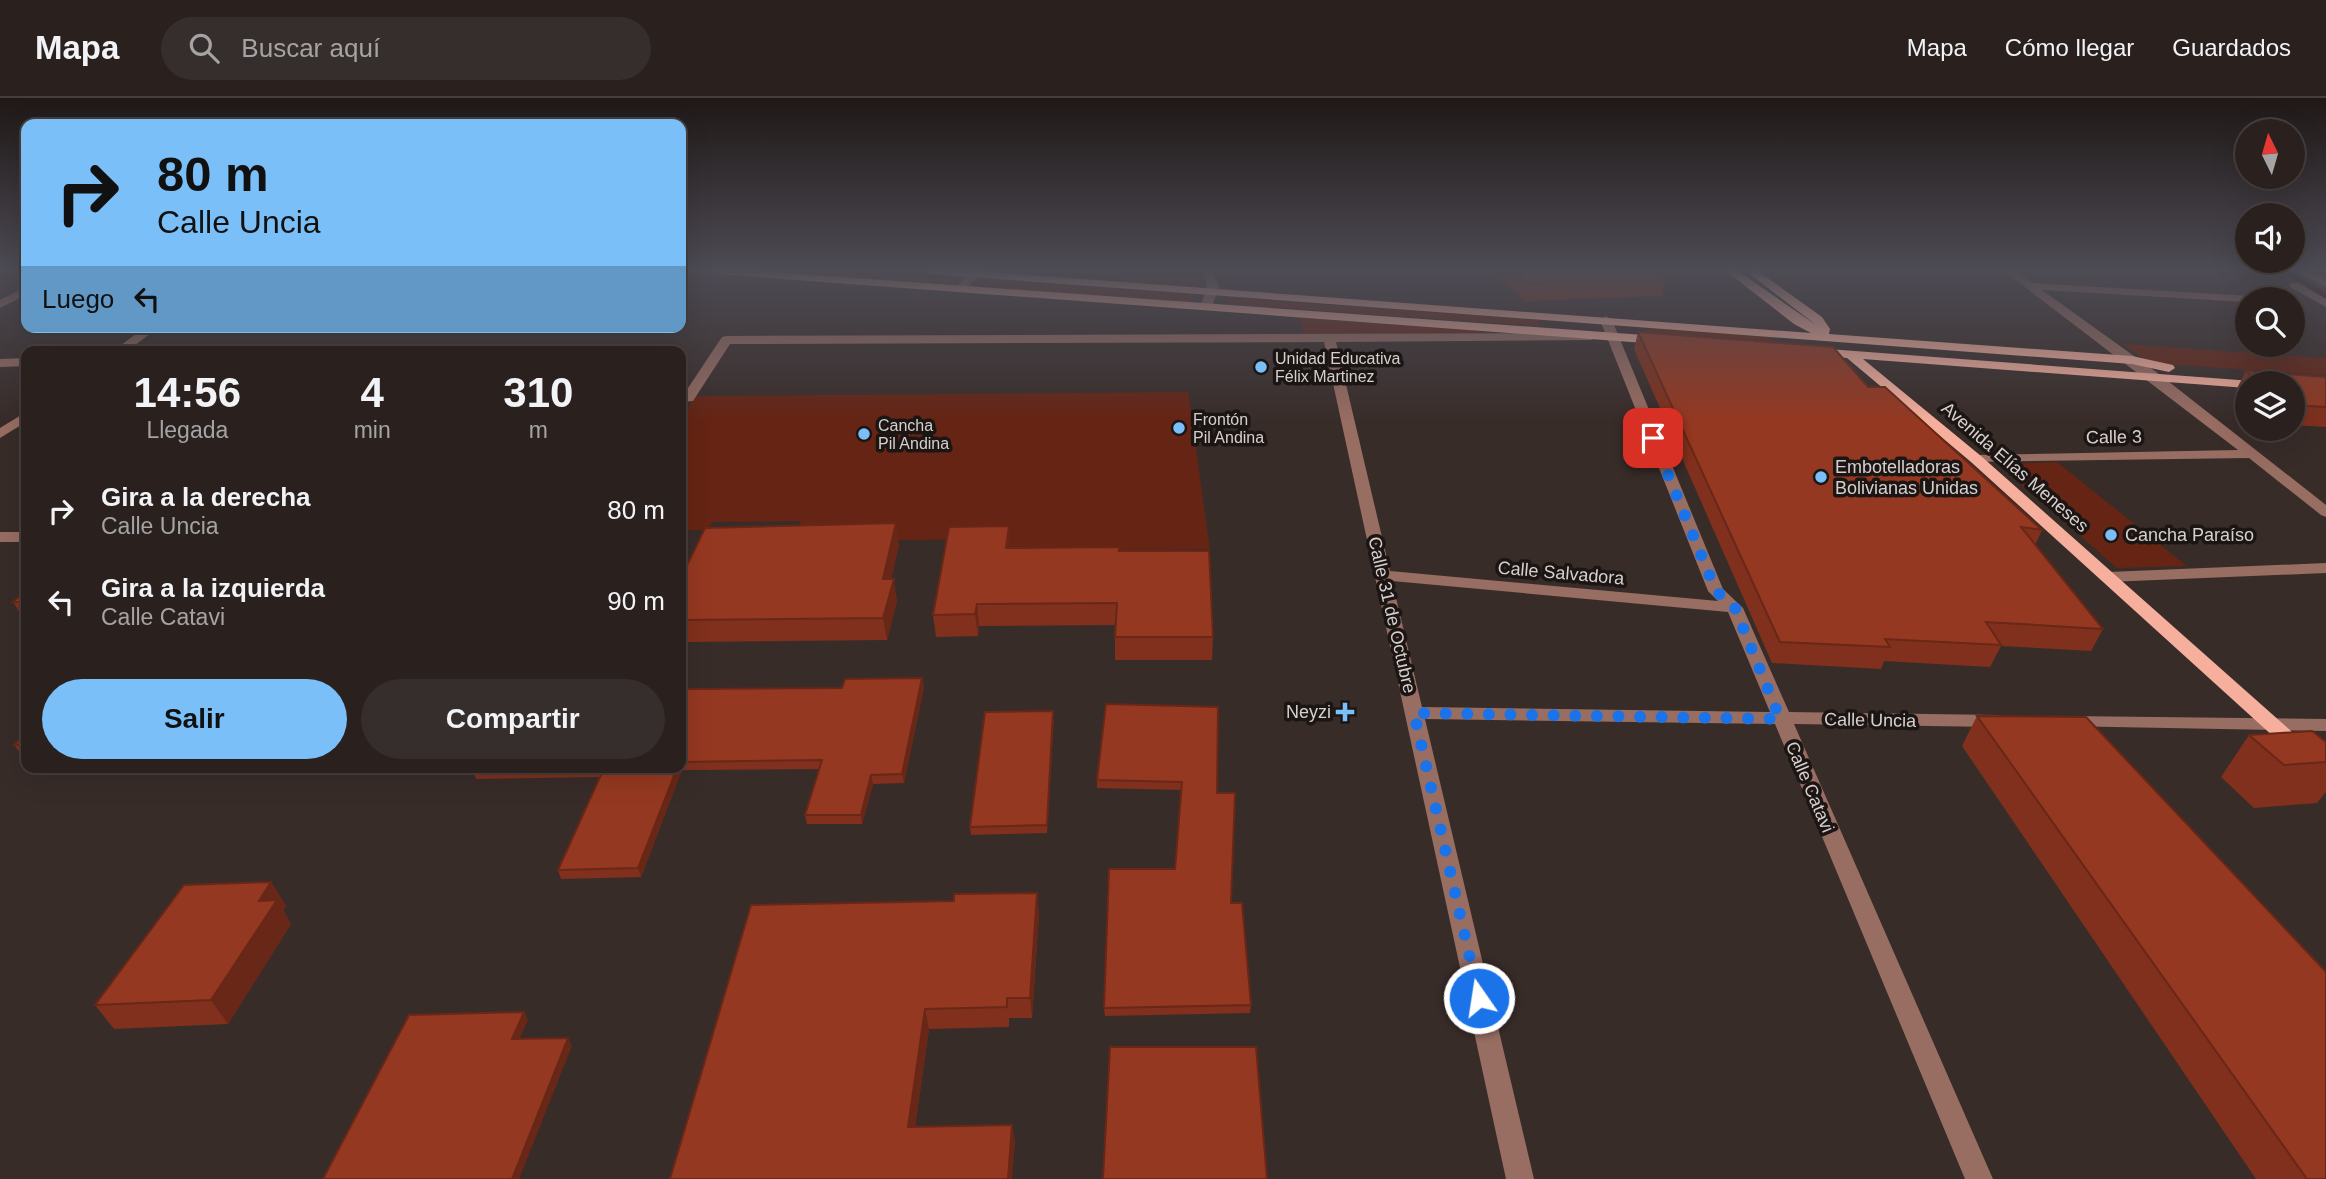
<!DOCTYPE html>
<html lang="es">
<head>
<meta charset="utf-8">
<style>
  body { margin:0; font-family:Helvetica,sans-serif; background:#362e2c; color:#f1f3f6; height:100vh; display:flex; flex-direction:column; font-size:26px; white-space:nowrap }
  * { box-sizing:border-box; margin:0 }
  p { font-size:23px; color:#a5a3a4 }
  .icon { flex:none; width:38px; height:38px; fill:none; stroke:currentColor; stroke-width:2; stroke-linecap:round; stroke-linejoin:round }
  .map { position:relative; flex:1; overflow:hidden }
  .side { position:absolute; left:21px; top:248px; width:665px; height:427px; display:flex; flex-direction:column; background:#2a211f; border-radius:14px; box-shadow:0 7px 28px #0002,0 0 0 2px #463e3d }
  .side>* { flex:none }
  .hud { position:absolute; left:21px; top:21px; width:665px; height:214px; border-radius:14px; box-shadow:0 7px 28px #0002,0 0 0 2px #463e3d; background:#7abff8; color:#111; overflow:hidden }
  .needle { width:46px; rotate:355deg }
  .tools { position:absolute; left:2235px; top:21px; display:grid; gap:14px }
  .tools a { display:grid; place-items:center; width:70px; height:70px; border-radius:50%; background:#2a211f; box-shadow:0 7px 28px #0002,0 0 0 2px #463e3d; font-size:35px }
  .pin { position:absolute; display:grid; place-items:center; width:60px; height:60px; color:#fff; margin:-30px; border-radius:14px; box-shadow:0 4px 10px #0006 }
  .me { position:absolute; width:77px; margin:-38px; rotate:347deg; stroke-linejoin:round; filter:drop-shadow(0 0 5px #0008) }
  .turn { display:flex; align-items:center; gap:24px; height:147px; padding:0 21px; font-size:32px }
  .turn .icon { width:91px; height:91px; stroke-width:2.5 }
  .turn b { display:block; font-size:49px; line-height:60px }
  .then { display:flex; align-items:center; height:66px; padding:0 21px; background:#0003; gap:14px; font-size:26px }
  .eta { display:flex; justify-content:space-evenly; align-items:center; height:119px; text-align:center }
  .eta b { font-size:42px; font-weight:700; line-height:49px }
  .action { display:flex; gap:14px; margin-top:auto; padding:14px 21px }
  .action a { flex:1; height:80px; border-radius:42px; background:#7abff8; color:#111; font-size:28px; font-weight:700; line-height:80px; text-align:center }
  .action a+a { background:#362e2c; color:#f1f3f6 }
  ul { padding:0; list-style:none }
  li { display:flex; align-items:center; gap:21px; height:91px; padding:0 21px }
  li div { flex:1 }
  li b { display:block; font-size:26px }
  li em { font-style:normal }
  header { display:flex; align-items:center; gap:42px; box-sizing:border-box; height:98px; padding:0 35px; background:#2a211f; border-bottom:2px solid #463e3d }
  header strong { font-size:33px }
  nav { display:flex; gap:38px; margin-inline-start:auto; font-size:24px }
  .search { width:490px; height:63px; background:#362e2c; display:flex; align-items:center; gap:18px; box-sizing:border-box; padding:0 24px; border-radius:38px; color:#a5a3a4; font-size:26px }
  .map>svg:first-child { display:block }
  .green { fill:#652414 }
  .lines { fill:none; stroke-linecap:round; stroke-linejoin:round }
  .stream { stroke:#2d0000; stroke-width:5 }
  .minor { fill:#986d62; fill-rule:evenodd }
  .major { fill:#f6af9d; fill-rule:evenodd }
  .wall { fill:#80301c }
  .shaded-wall { fill:#682717 }
  .building { fill:#953821; stroke:#682717; stroke-width:2 }
  .route { stroke:#1a73e8; stroke-width:12; stroke-dasharray:0 21.6 }
  .poi-dot { fill:#7abff8; stroke:#1b1614; stroke-width:2.5 }
  .labels { text-anchor:middle; dominant-baseline:central; stroke-width:7; stroke-linejoin:round; paint-order:stroke }
  .far-poi-label { font-size:16px; fill:#d7cfcd; stroke:#1b1614; text-anchor:start }
  .street-label { font-size:18px; fill:#d7cfcd; stroke:#1b1614 }
  .poi-label { font-size:18px; fill:#d7cfcd; stroke:#1b1614; text-anchor:start }
</style>
</head>
<body>
<header>
<strong>Mapa</strong>
<div class="search"><svg class="icon" aria-label="search" viewBox="0 0 24 24"><circle cx="10" cy="10" r="6"/><path d="M15 15l6 6"/></svg>Buscar aquí</div>
<nav><a>Mapa</a><a>Cómo llegar</a><a>Guardados</a></nav>
</header>
<div class="map">
<svg width="2326" height="1081" viewBox="0 0 2326 1081">
  <rect width="100%" height="100%" fill="#382c29"/>
  <g class="green">
    <path d="M770 173H890L954 178 947 186Z"/>
    <path d="M992 173H1195L1201 188Z"/>
    <path d="M987 181 1193 197 1189 205 981 189Z"/>
    <path d="M1229 200 1539 222 1538 228 1227 206Z"/>
    <path d="M1300 219 1479 231 1481 236 1304 237Z"/>
    <path d="M1650 230 1770 239 1777 245 1644 234Z"/>
    <path d="M2123 246 2326 260V277L2165 266 2144 261Z"/>
    <path d="M1188 294 1210 451 1008 453 1009 441 794 443 801 423 712 424 708 432H681V322L695 298Z"/>
    <path d="M2057 364 2187 468 2117 470 2002 370 2009 366Z"/>
  </g>
  <g class="lines">
    <path class="stream" d="M2287 173 2326 198"/>
    <g class="minor">
      <path d="M972 173H983L963 194H955V190Z"/>
      <path d="M1203 173H1213L1219 188 1212 209 1206 212 1200 209 1207 188Z"/>
      <path d="M2004 173H2016L2032 185 2267 199 2269 201H2247V204L2042 192 2159 276 2326 407V419L2321 417 2249 360 1971 364V358L1976 357 2238 352Z"/>
      <path d="M2295 173H2308L2326 182V189Z"/>
      <path d="M2290 185H2298L2326 201V209L2290 189Z"/>
      <path d="M26 189V197L0 210V202Z"/>
      <path d="M1606 218 1612 222 1723 491 1743 510 1789 614 1997 617 2004 619 2006 623 2004 627 1997 629 1794 626 1993 1081H1965L1775 626 1425 621 1534 1081H1506L1324 244 730 246 693 303 681 304V296H684L722 239 726 238 1588 235 1594 239 1592 242 1336 244 1390 473 1718 503 1708 493 1600 222ZM1392 483 1728 514 1770 614 1422 609Z"/>
      <path d="M145 229H159L126 254H112Z"/>
      <path d="M26 260V268L0 269V261Z"/>
      <path d="M26 314V324L0 340V330Z"/>
      <rect x="0" y="434" width="26" height="10"/>
      <path d="M2326 465V475L2108 484 2100 479 2108 474Z"/>
      <path d="M2067 618 2326 621V633L2060 628 2058 624 2060 620Z"/>
    </g>
    <g class="major">
      <path d="M711 173H760L1658 238 1664 242 1658 246 716 176Z"/>
      <path d="M925 173H974L1811 235 1794 226 1726 173H1738L1816 227 1746 173H1758L1822 219 1830 231 1829 236 2132 258 2173 267 2175 270 2169 274 2132 266 930 176Z"/>
      <path d="M1815 250 2252 283 2253 285H2247V290L1863 261 1981 358 2326 664V682L2319 680 1971 364 1847 260 1811 257V251Z"/>
    </g>
  </g>
  <g class="wall">
    <path d="M1493 173H1656L1666 181 1662 198 1525 203Z"/>
    <path d="M1638 234 1868 289 2042 432 2035 447 2103 531 2091 553 2001 548 1990 569 1884 563 1881 571 1772 565 1634 251Z"/>
    <path d="M2246 273 2326 279V329L2292 327V285H2247V302L2236 292Z"/>
    <path d="M899 446 891 481 897 503 887 542 681 544V480Z"/>
    <path d="M1010 450 1119 453 1213 539 1212 562H1115V527L979 528 978 538 936 539 933 517Z"/>
    <path d="M26 493V524L13 504Z"/>
    <path d="M922 580 924 589 904 685 873 686 862 726H807L805 717 819 671 682 672 641 779 561 781 558 772 600 679 476 681 472 672 473 670H681V591L842 590Z"/>
    <path d="M1106 606 1217 695 1231 805 1251 907 1250 915 1105 918 1104 910 1175 771 1182 692 1097 690V682Z"/>
    <path d="M1977 618 2326 1081H2256L1962 648Z"/>
    <path d="M1054 620 1047 735 971 737 970 729Z"/>
    <path d="M26 635V663L14 647Z"/>
    <path d="M2249 637 2326 644V694L2317 705 2254 710 2221 679Z"/>
    <path d="M271 784 286 808 283 812 291 826 228 926 114 931 95 907Z"/>
    <path d="M954 803 1039 815 1032 920H1009V929L929 931 915 1029 1012 1027 1015 1046 670 1081Z"/>
  </g>
  <g class="shaded-wall">
    <path d="M896 425 899 446 887 503 883 481Z"/>
    <path d="M1009 428 1010 449 1008 471 1006 450Z"/>
    <path d="M894 481 897 503 887 542 883 520Z"/>
    <path d="M977 506 979 528 978 538 975 516Z"/>
    <path d="M922 580 924 589 904 685 902 676Z"/>
    <path d="M1053 613 1054 620 1047 735V727Z"/>
    <path d="M681 667 682 672 641 779 638 770 677 670H681Z"/>
    <path d="M871 677 873 686 862 726 861 717Z"/>
    <path d="M271 784 286 808 283 812 291 826 228 926 211 902 259 803Z"/>
    <path d="M1037 795 1039 815 1032 920 1030 900Z"/>
    <path d="M925 911 929 931 912 1049 908 1029Z"/>
    <path d="M524 914 528 922 516 949 512 941Z"/>
    <path d="M568 940 572 948 519 1081H512Z"/>
    <path d="M1012 1027 1015 1046 1012 1081H1008Z"/>
  </g>
  <g class="building">
    <path d="M1514 173H1656L1666 181 1529 186Z"/>
    <path d="M1638 234 1833 249 1868 289H1885L2042 432 2021 429 2103 531 1986 524 2001 547 1885 541 1890 549 1780 544Z"/>
    <path d="M2246 273 2326 279V309L2292 307V285H2260Z"/>
    <path d="M896 425 883 481H894L883 520 681 522V480L705 430Z"/>
    <path d="M1009 428 1006 450 1119 449V453H1209L1213 539H1115L1117 505 977 506 975 516 933 517 949 429Z"/>
    <path d="M26 493V504H13Z"/>
    <path d="M922 580 902 676 871 677 861 717H805L822 662 681 664V591L842 590 845 581Z"/>
    <path d="M1106 606 1218 609 1217 695H1235L1231 805H1242L1251 907 1104 910 1109 771H1175L1182 684 1097 682Z"/>
    <path d="M1053 613 1047 727 970 729 985 614Z"/>
    <path d="M1977 618 2086 619 2326 874V1081H2307Z"/>
    <path d="M2312 633 2326 644V664L2284 667 2249 637Z"/>
    <path d="M26 635V646L14 647Z"/>
    <path d="M473 670H677L638 770 558 772 604 670 472 672Z"/>
    <path d="M271 784 259 803 277 802 211 902 95 907 184 787Z"/>
    <path d="M1037 795 1030 900H1007V909L925 911 908 1029 1012 1027 1008 1081H670L751 807 954 803V796Z"/>
    <path d="M524 914 512 941 568 940 512 1081H323L409 917Z"/>
    <path d="M1110 949H1256L1267 1081H1103Z"/>
  </g>
  <linearGradient id="sky" x2="0" y2="1"><stop stop-color="#1f1817"/><stop offset="0.53" stop-color="#4d4b54"/><stop offset="1" stop-color="#4d4b54" stop-opacity="0"/></linearGradient>
  <rect width="2326" height="324" fill="url(#sky)"/>
  <g class="lines">
    <path class="route" d="M1479 900 1414 615 1780 621 1735 510 1716 493 1653 340"/>
  </g>
  <g class="poi-dot">
    <circle cx="1261" cy="269" r="7"/>
    <circle cx="1179" cy="330" r="7"/>
    <circle cx="864" cy="336" r="7"/>
    <circle cx="1821" cy="379" r="7"/>
    <circle cx="2111" cy="437" r="7"/>
    <path d="M1341.5 603.5h7v7h7v7h-7v7h-7v-7h-7v-7h7z"/>
  </g>
  <g class="labels">
    <g class="far-poi-label">
      <text x="1275" y="260">Unidad Educativa<tspan x="1275" dy="18">Félix Martinez</tspan></text>
      <text x="1193" y="321">Frontón<tspan x="1193" dy="18">Pil Andina</tspan></text>
      <text x="878" y="327">Cancha<tspan x="878" dy="18">Pil Andina</tspan></text>
    </g>
    <g class="street-label">
      <text transform="translate(2114 339) rotate(-1)">Calle 3</text>
      <text transform="translate(2015 369) rotate(41)">Avenida Elías Meneses</text>
      <text transform="translate(1561 475) rotate(5)">Calle Salvadora</text>
      <text transform="translate(1392 517) rotate(77)">Calle 31 de Octubre</text>
      <text transform="translate(1870 622) rotate(1)">Calle Uncia</text>
      <text transform="translate(1810 689) rotate(67)">Calle Catavi</text>
    </g>
    <g class="poi-label">
      <text x="1835" y="369">Embotelladoras<tspan x="1835" dy="21">Bolivianas Unidas</tspan></text>
      <text x="2125" y="437">Cancha Paraíso</text>
      <text x="1331" y="614" text-anchor="end">Neyzi</text>
    </g>
  </g>
</svg>
<div class="tools">
<a><svg class="needle" viewBox="-14 -14 28 28"><path d="M0-13l5 13h-10z" fill="#e53935"/><path d="M0 13l5-13h-10z" fill="#a5a3a4"/></svg></a>
<a><svg class="icon" aria-label="sound" viewBox="0 0 24 24"><path d="M4 9h4l5-4v14l-5-4H4zM17 9q2 3 0 6"/></svg></a>
<a><svg class="icon" aria-label="search" viewBox="0 0 24 24"><circle cx="10" cy="10" r="6"/><path d="M15 15l6 6"/></svg></a>
<a><svg class="icon" aria-label="layers" viewBox="0 0 24 24"><path d="M12 4l9 5-9 5-9-5zM3 14l9 5 9-5"/></svg></a>
</div>
<div class="pin" style="left:1653px;top:340px;background:#d93025"><svg class="icon" aria-label="arrive" viewBox="0 0 24 24"><path d="M6 21V4h12l-3 4 3 4H6"/></svg></div>
<svg class="me" style="left:1479px;top:900px" viewBox="-20 -20 40 40"><circle r="17" fill="#1a73e8" stroke="#fff" stroke-width="3"/><path d="M0-11L8 9 0 5-8 9z" fill="#fff"/></svg>
<div class="hud">
<div class="turn"><svg class="icon" aria-label="right" viewBox="0 0 24 24"><path d="M7 20v-9h11M14 6l5 5-5 5"/></svg><div><b>80 m</b>Calle Uncia</div></div>
<div class="then">Luego<svg class="icon" aria-label="left" viewBox="0 0 24 24"><path d="M17 20v-9H6M10 6l-5 5 5 5"/></svg></div>
</div>
<section class="side">
<div class="eta">
<div><b>14:56</b><p>Llegada</p></div>
<div><b>4</b><p>min</p></div>
<div><b>310</b><p>m</p></div>
</div>
<ul>
<li><svg class="icon" aria-label="right" viewBox="0 0 24 24"><path d="M7 20v-9h11M14 6l5 5-5 5"/></svg><div><b>Gira a la derecha</b><p>Calle Uncia</p></div><em>80 m</em></li>
<li><svg class="icon" aria-label="left" viewBox="0 0 24 24"><path d="M17 20v-9H6M10 6l-5 5 5 5"/></svg><div><b>Gira a la izquierda</b><p>Calle Catavi</p></div><em>90 m</em></li>
</ul>
<div class="action"><a>Salir</a><a>Compartir</a></div>
</section>
</div>
</body>
</html>
